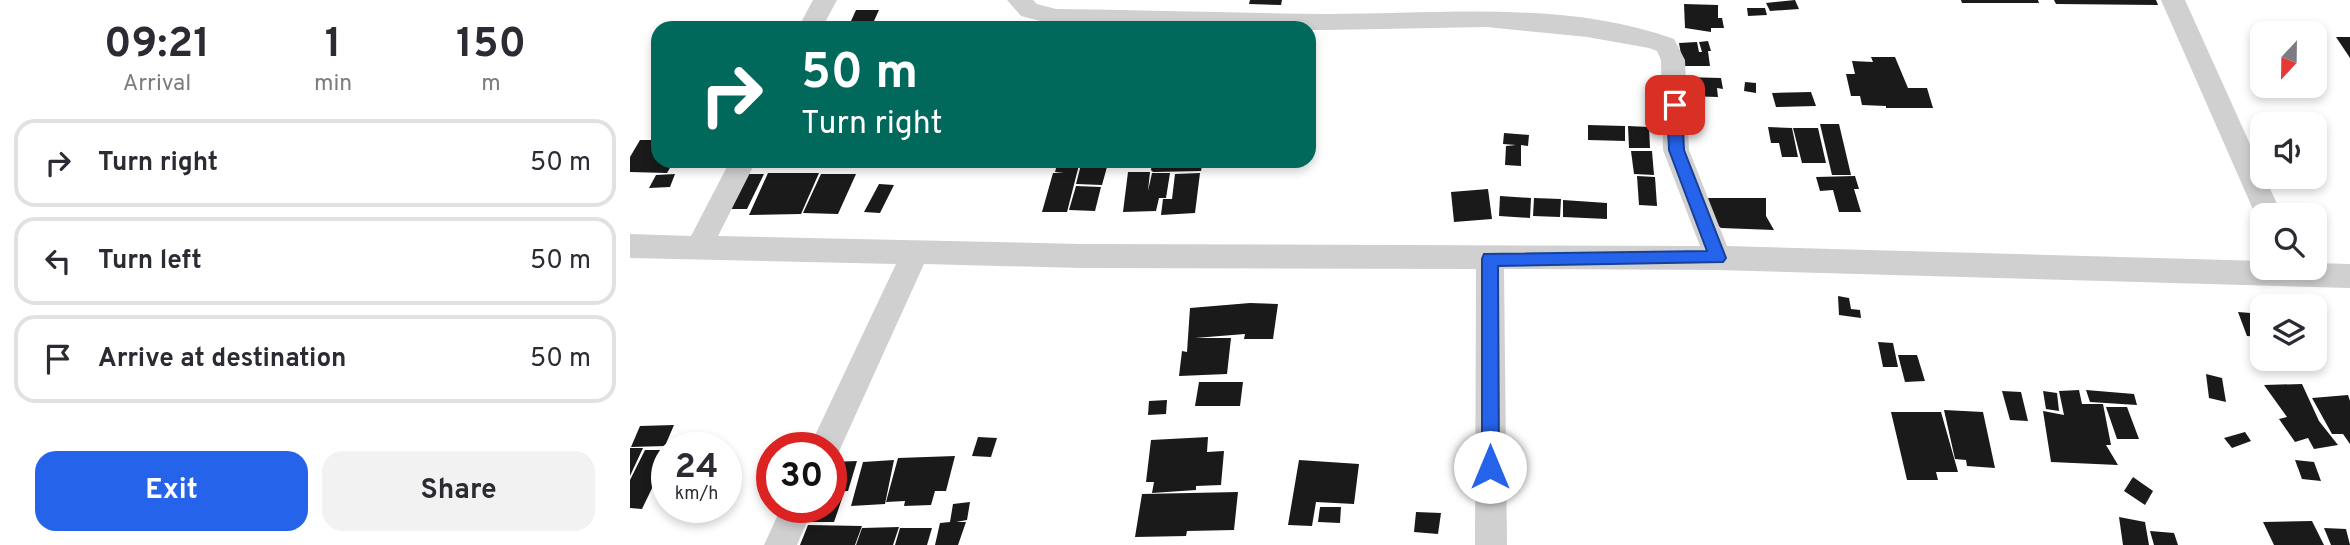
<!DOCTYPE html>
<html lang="en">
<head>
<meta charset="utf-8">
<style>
  body { margin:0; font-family:Overpass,sans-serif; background:#f2f2f3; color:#2b2b33; height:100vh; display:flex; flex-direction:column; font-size:26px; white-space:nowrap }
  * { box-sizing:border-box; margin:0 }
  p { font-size:23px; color:#7c7c81 }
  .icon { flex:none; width:38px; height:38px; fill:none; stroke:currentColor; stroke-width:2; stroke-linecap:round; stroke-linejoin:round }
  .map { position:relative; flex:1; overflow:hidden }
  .panel { display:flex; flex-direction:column; background:#fff; width:630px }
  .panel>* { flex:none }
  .hud { position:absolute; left:21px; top:21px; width:665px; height:147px; border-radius:21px; box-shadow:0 4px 10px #0003; background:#00695c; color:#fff; overflow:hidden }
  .needle { width:46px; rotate:202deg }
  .controls { position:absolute; left:1620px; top:21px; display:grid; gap:14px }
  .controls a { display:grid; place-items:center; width:77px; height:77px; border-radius:14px; background:#fff; box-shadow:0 4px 10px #0003; font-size:35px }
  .speed { position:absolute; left:21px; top:432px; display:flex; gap:14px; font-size:35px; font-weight:700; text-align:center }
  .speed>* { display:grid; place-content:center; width:91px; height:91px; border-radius:50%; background:#fff; box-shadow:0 4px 10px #0003; line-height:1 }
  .speed small { font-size:18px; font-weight:400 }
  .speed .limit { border:10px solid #d22; background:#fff; color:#111 }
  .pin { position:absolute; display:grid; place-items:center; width:60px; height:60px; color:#fff; margin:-30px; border-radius:14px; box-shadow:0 4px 10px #0006 }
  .me { position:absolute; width:77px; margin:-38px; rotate:0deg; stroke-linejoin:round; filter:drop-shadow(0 0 5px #0008) }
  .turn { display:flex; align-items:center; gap:24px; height:147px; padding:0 35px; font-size:32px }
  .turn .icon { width:91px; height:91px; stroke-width:2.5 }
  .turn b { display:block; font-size:49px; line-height:60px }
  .eta { display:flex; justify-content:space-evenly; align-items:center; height:119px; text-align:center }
  .eta b { font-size:42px; font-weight:700; line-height:49px }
  .button { display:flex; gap:14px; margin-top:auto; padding:14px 35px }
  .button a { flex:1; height:80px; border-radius:21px; background:#2563eb; color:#fff; font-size:28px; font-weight:700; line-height:80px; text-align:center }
  .button a+a { background:#f2f2f3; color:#2b2b33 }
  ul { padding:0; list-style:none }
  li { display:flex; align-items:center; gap:21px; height:88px; margin:0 14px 10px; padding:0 21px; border:4px solid #e1e1e2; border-radius:21px }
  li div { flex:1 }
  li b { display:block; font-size:26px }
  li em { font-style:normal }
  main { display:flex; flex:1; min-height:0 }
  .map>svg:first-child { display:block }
  .building { fill:#1a1a1a }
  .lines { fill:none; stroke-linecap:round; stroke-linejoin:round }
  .street { fill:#d0d0d0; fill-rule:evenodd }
  .route { fill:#2563eb; stroke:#184099; stroke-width:2 }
</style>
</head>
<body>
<main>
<section class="panel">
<div class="eta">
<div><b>09:21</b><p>Arrival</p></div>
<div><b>1</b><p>min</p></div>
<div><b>150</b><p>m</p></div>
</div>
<ul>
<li><svg class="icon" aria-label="right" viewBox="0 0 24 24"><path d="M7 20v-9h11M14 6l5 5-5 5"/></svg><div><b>Turn right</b></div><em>50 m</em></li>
<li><svg class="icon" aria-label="left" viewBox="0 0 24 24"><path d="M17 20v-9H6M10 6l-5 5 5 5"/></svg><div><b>Turn left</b></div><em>50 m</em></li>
<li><svg class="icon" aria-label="arrive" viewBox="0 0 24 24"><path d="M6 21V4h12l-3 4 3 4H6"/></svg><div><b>Arrive at destination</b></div><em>50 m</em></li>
</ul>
<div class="button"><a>Exit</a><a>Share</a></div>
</section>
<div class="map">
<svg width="1720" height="545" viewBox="0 0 1720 545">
  <rect width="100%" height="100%" fill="#fff"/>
  <g class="building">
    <path d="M620 0H652L651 5 619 4Z"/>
    <path d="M1165 0 1169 9 1140 11 1136 3Z"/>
    <path d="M1331 0H1408L1409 3H1332Z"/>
    <path d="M1424 0H1526L1528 5 1426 4Z"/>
    <path d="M1054 4 1088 5V18H1092L1094 28H1081V32L1055 28Z"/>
    <path d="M1117 8H1135L1137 15 1118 16Z"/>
    <path d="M226 10H249L244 21H221Z"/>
    <path d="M1706 37H1720V58Z"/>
    <path d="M1078 41 1081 51H1078L1080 66H1053L1049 43 1067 42 1069 52H1072L1069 42Z"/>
    <path d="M1241 57H1265L1278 88H1297L1303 108H1256V106L1232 105 1230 96H1221L1216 74H1225L1222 61 1243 62Z"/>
    <path d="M1054 77 1091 78 1093 89 1087 88 1088 97 1056 96Z"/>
    <path d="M1115 82 1126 83V93L1114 91Z"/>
    <path d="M1181 92 1186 106 1146 107 1142 93Z"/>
    <path d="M1190 124H1209L1221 175H1202Z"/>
    <path d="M958 125 995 126V141L958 140Z"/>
    <path d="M998 126 1019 127 1020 148H999Z"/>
    <path d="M1138 127 1162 128 1168 157H1152L1149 143H1141Z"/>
    <path d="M1163 128H1188L1196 163H1172Z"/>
    <path d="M874 133 899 135 898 146 891 145V166L875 165 876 146 886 145 873 144Z"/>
    <path d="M10 140H28V161H44L37 173 0 172V157Z"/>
    <path d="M1001 151H1022L1024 175 1004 174Z"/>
    <path d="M428 161H450L437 212H412L423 173H434L425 172Z"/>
    <path d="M452 161H473L472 166H454L477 167 472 185 446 184Z"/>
    <path d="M522 161H573L571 171 523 172 521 170Z"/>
    <path d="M498 172H520L518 191 522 173H540L536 198H529L526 211 493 212Z"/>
    <path d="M138 173H189L171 214 119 215Z"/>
    <path d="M570 173 565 213 531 215 533 199H542L545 174Z"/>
    <path d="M45 174 40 187 19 188 26 175Z"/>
    <path d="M111 174H134L117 209H93Z"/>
    <path d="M191 174H226L208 214 173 213Z"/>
    <path d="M1007 176 1025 177 1027 206 1009 205Z"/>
    <path d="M1225 176 1229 189H1224L1231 212H1209L1203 190 1190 191 1186 177Z"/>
    <path d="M249 184 264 185 250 213 234 212Z"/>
    <path d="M446 186 471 187 465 211 439 210Z"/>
    <path d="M858 189 862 219 824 222 821 192Z"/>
    <path d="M870 196 901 198 900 218 869 216Z"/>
    <path d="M904 198 931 199 930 217 903 216Z"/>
    <path d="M1077 198H1136V216L1144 230 1091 228 1076 216Z"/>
    <path d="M933 200 977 203V219L933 217Z"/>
    <path d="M1630 295 1679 298 1682 306H1634Z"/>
    <path d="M1208 296 1219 298 1221 309 1230 310 1231 318 1209 315Z"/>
    <path d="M620 303 648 304 643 339H614L615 334 565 338H601L597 374 549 376 552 351 557 352 560 308Z"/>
    <path d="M1608 312 1633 314V337L1617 336Z"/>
    <path d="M1685 314 1697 341 1685 340Z"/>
    <path d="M1248 342 1263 343 1268 367H1253Z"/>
    <path d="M1268 355H1287L1295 381 1275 382Z"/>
    <path d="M1576 374 1592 378 1596 402 1579 398Z"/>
    <path d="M569 382H613L610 406H565Z"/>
    <path d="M1672 384 1689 421 1708 445 1684 449 1678 438 1665 442 1649 419 1657 417 1634 385Z"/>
    <path d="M1449 390 1452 404H1473L1481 445H1476L1488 465 1421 462 1413 411 1434 415 1429 391Z"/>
    <path d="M1456 390 1504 394 1507 405 1460 402Z"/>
    <path d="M1372 391 1391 392 1398 421 1380 420Z"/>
    <path d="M1413 391 1427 393 1429 411 1416 409Z"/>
    <path d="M1718 395 1720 401V444L1713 434H1702L1682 398Z"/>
    <path d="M537 400 536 414 518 415 519 401Z"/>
    <path d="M1476 407H1497L1509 439H1487Z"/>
    <path d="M1314 410 1353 412 1365 468 1337 466 1336 460 1325 459Z"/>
    <path d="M1261 412H1311L1328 472H1306L1308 480H1277Z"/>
    <path d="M44 425 35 446 1 447 10 426Z"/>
    <path d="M1615 432 1621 441 1602 448 1594 438Z"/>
    <path d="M348 437 367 438 361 457 342 456Z"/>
    <path d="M578 437 577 452 594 451 591 485 566 486V490L522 493 524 482H516L521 440Z"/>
    <path d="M0 448H13L0 476Z"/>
    <path d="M15 450H37V457L12 509 0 508V480Z"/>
    <path d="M325 456 316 491H305L301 505 274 506 275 501 256 502 268 458Z"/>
    <path d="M264 460 255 504 221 506 233 462Z"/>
    <path d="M669 460 729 464 724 504 686 502 682 526 658 525Z"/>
    <path d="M1665 460 1684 462 1691 481 1672 479Z"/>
    <path d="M227 461 218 491 201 492V462Z"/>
    <path d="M1503 477 1523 491 1515 505 1494 491Z"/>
    <path d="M608 492 604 530 557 531 556 536 505 537 512 494Z"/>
    <path d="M201 493H214L204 522H176L182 508H201Z"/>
    <path d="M340 502 337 520 326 522H336L328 545H305L310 523 320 522 323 504Z"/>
    <path d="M690 507H711L710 523 688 522Z"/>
    <path d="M786 512 811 513 808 534 784 532Z"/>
    <path d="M1489 517 1515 522 1519 545H1493Z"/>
    <path d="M1682 521 1694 545H1644L1633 522Z"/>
    <path d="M178 525 232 526 225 545H170Z"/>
    <path d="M269 527 263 545H226L232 528Z"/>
    <path d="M270 528H302L297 545H265Z"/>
    <path d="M1694 528 1716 529 1720 545H1701Z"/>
    <path d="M1520 531 1544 533 1548 545H1524Z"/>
  </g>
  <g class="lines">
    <g class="street">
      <path d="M183 0H207L192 28H168Z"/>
      <path d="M377 0H403L407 4 426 9C516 10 607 13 697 14 810 14 936 0 1044 39L1055 60 1059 150 1097 246 1633 261V268H1685V263L1720 264V288L1088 270 874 269 877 545H845L846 269 451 268 294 264 206 458 201 460V448H179L266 264 0 258V234L61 236 100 161H126L88 236 451 244 1070 246 1033 150 1031 60 1027 51 1019 48 957 37 857 27 697 30H679V28L426 25 391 16Z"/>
      <path d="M1531 0H1555L1652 215H1633V224L1629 223Z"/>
      <path d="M151 508H183L167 545H134Z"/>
    </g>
  </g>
  <path class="route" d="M1045 99 1052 105 1054 150 1096 258 1093 262 868 266 869 467 867 473 860 476 854 473 852 467V259L854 254 1077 251 1039 150 1037 105Z"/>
</svg>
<div class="controls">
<a><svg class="needle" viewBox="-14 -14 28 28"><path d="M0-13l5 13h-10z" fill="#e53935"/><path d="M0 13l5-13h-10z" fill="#7c7c81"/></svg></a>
<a><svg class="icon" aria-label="sound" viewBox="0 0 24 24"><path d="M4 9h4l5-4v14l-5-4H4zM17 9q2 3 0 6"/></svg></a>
<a><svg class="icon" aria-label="search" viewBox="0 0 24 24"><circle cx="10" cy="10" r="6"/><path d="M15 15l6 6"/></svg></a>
<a><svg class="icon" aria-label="layers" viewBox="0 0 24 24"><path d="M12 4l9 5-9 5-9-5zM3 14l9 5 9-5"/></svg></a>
</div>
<div class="speed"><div>24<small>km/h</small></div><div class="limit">30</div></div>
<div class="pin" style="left:1045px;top:105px;background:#d93025"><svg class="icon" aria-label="arrive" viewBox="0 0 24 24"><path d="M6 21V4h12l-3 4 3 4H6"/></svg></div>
<svg class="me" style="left:860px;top:467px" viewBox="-20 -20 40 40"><circle r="19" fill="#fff"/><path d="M0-13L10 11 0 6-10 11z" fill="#2563eb"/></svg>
<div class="hud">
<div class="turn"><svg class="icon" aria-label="right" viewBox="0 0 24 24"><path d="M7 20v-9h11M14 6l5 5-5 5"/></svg><div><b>50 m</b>Turn right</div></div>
</div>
</div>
</main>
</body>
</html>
